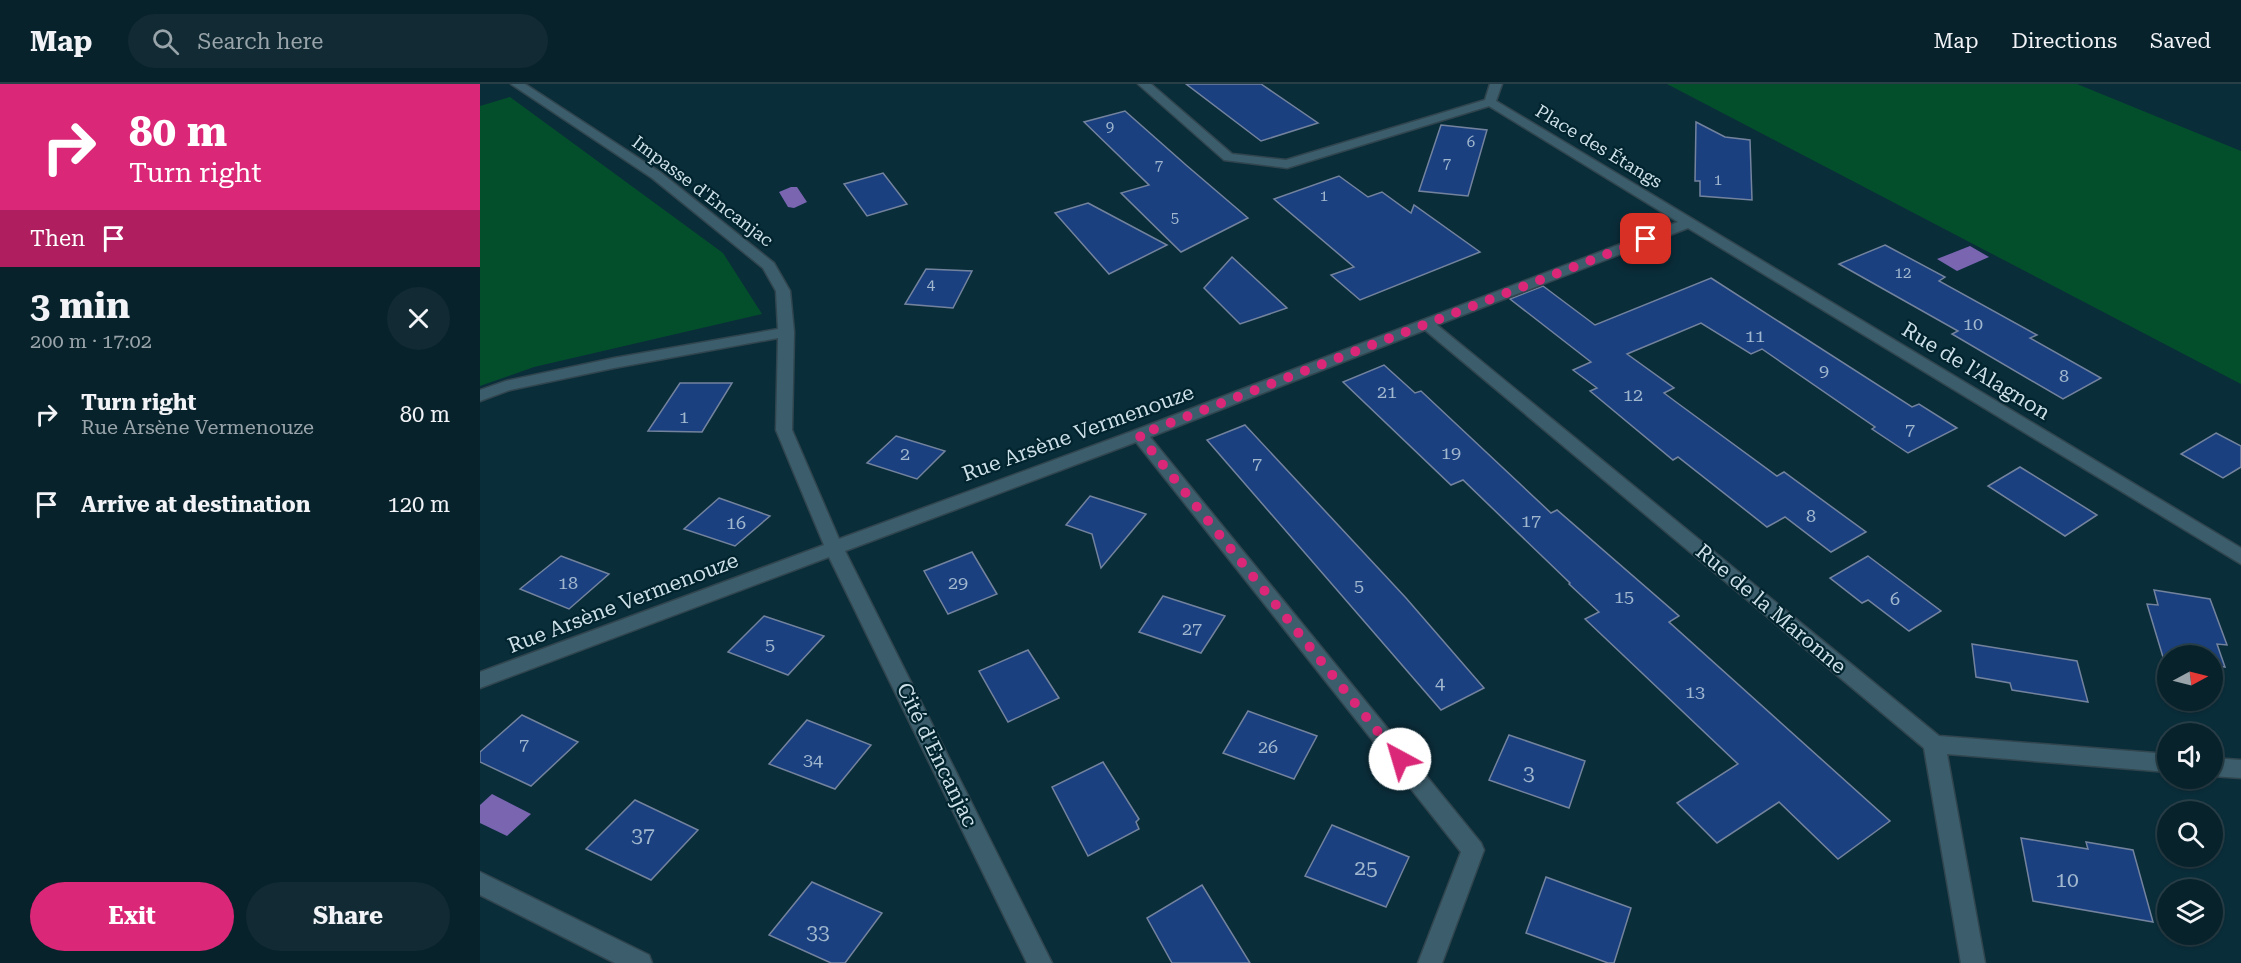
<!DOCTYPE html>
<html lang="en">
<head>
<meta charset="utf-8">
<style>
  body { margin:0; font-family:"Roboto Serif",serif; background:#112a34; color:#f1f3f6; height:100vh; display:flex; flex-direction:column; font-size:22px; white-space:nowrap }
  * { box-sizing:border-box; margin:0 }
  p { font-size:20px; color:#98a4a9 }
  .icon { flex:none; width:33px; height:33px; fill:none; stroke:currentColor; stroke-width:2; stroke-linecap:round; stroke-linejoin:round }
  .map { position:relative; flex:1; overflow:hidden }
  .drawer { display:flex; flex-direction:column; background:#08222c; width:480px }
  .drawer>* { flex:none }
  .guide { background:#db2777; color:#fff; overflow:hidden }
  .needle { width:39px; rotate:83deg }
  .buttons { position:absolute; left:1677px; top:561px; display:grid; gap:12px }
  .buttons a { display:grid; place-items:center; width:66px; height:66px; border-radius:50%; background:#08222c; box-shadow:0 2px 4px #0004,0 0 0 2px #293f48; font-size:30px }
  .pin { position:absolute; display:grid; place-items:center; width:51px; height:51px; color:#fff; margin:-26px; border-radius:12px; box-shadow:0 3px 9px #0006 }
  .me { position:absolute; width:66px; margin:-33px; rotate:321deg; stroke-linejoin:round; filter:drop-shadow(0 0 4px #0008) }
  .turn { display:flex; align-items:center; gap:21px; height:126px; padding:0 30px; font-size:27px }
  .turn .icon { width:78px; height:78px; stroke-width:2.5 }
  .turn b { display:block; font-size:42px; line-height:51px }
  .then { display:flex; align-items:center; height:57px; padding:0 30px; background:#0003; gap:12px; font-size:22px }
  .round { display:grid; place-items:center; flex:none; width:63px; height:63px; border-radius:32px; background:#112a34 }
  .headline { display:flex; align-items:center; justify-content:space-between; height:102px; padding:0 30px }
  h1 { font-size:36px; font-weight:700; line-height:45px }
  .button { display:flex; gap:12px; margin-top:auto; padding:12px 30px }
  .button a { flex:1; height:69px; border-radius:36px; background:#db2777; color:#fff; font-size:24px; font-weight:700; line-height:69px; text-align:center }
  .button a+a { background:#112a34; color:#f1f3f6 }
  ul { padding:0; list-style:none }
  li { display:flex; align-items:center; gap:18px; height:90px; padding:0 30px }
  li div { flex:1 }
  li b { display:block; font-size:22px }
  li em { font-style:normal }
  header { display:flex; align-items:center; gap:36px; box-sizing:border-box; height:84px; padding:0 30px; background:#08222c; border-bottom:2px solid #293f48 }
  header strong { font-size:28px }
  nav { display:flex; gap:33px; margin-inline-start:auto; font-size:21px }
  .search { width:420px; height:54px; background:#112a34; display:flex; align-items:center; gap:15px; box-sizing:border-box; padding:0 21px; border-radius:33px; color:#98a4a9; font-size:22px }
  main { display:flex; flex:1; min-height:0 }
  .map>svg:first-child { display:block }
  .green { fill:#044f2b }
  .water { fill:#7a65b1 }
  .building { fill:#1a4080; stroke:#73839e; stroke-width:1.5 }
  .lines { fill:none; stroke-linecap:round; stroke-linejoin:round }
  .minor-casing { stroke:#31454e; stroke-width:3 }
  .minor { fill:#3c5e6c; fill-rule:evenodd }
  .route { stroke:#db2777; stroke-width:10; stroke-dasharray:0 18 }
  .labels { text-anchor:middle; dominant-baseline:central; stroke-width:4.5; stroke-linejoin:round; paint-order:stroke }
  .far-number-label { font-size:15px; fill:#a0b7cd }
  .far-street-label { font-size:18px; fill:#cddfe7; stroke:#01242f }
  .number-label { font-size:18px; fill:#a0b7cd }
  .street-label { font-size:21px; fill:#cddfe7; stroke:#01242f }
  .near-number-label { font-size:21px; fill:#a0b7cd }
</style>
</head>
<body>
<header>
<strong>Map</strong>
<div class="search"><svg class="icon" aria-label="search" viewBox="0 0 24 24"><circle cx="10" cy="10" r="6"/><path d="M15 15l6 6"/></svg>Search here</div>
<nav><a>Map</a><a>Directions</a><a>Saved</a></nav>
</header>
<main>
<section class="drawer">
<div class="guide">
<div class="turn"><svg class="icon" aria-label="right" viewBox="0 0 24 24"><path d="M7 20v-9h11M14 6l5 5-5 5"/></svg><div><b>80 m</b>Turn right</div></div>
<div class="then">Then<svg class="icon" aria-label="arrive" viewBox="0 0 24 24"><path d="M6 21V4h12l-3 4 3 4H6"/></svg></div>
</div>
<div class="headline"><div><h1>3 min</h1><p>200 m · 17:02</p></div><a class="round"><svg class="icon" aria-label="close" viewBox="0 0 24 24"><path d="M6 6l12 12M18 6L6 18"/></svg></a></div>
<ul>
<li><svg class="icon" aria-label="right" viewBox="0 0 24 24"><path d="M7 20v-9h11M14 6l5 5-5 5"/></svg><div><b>Turn right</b><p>Rue Arsène Vermenouze</p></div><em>80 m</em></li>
<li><svg class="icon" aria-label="arrive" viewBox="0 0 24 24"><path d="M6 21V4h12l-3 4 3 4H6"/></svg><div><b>Arrive at destination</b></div><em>120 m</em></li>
</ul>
<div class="button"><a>Exit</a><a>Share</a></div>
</section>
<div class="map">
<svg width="1761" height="879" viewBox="0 0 1761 879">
  <rect width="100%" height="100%" fill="#0a2d3a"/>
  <g class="green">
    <path d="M1187 0H1597L1761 67V300Z"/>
    <path d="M30 13 243 169 282 230 54 283 0 302V22Z"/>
  </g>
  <g class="water">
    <path d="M311 103H317L327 118 314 124 308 123 299 108Z"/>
    <path d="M1490 162 1509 173 1477 187 1457 175Z"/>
    <path d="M12 710 51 730 27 752 0 739V721Z"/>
  </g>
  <g class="building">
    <path d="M706 0H781L838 39 781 57Z"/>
    <path d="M645 27 706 81 768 134 701 168 641 109 669 101 604 38Z"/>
    <path d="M1216 38 1245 53 1270 56 1272 116 1220 112V97H1215Z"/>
    <path d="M961 41 1007 46 988 112 939 107Z"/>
    <path d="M403 89 427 120 387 132 364 100Z"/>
    <path d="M859 92 888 113 902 108 931 129 934 121 1000 168 880 216 851 191 874 183 794 115Z"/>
    <path d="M608 119 687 161 629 190 575 129Z"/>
    <path d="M1405 161 1465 193 1459 197 1557 251 1550 254 1621 294 1583 315 1472 250 1478 247 1359 180Z"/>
    <path d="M752 173 807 224 760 240 724 204Z"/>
    <path d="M446 185 492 187 473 224 425 220Z"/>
    <path d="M1231 194 1432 323 1439 320 1477 344 1428 369 1392 345 1395 343 1282 265 1271 270 1221 239 1147 270 1194 304 1184 309 1196 318 1297 392 1304 388 1386 448 1351 468 1305 433 1287 443 1198 373 1193 376 1110 307 1117 304 1093 286 1111 278 1030 215 1063 202 1115 241Z"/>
    <path d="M904 281 935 309 941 307 1071 429 1077 426 1199 532 1189 538 1410 737 1358 775 1299 718 1237 759 1197 719 1258 680 1105 535 1119 528 1089 500 1090 499 983 396 971 401 863 298Z"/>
    <path d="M200 299H252L222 348 168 347Z"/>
    <path d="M765 341 926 514 1004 604 961 626 727 356Z"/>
    <path d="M1736 349 1761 362V383L1743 394 1701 370Z"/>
    <path d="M416 352 465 367 437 395 387 379Z"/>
    <path d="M1540 383 1617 431 1585 452 1508 402Z"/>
    <path d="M610 412 666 430 621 484 612 450 586 441Z"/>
    <path d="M239 414 290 432 255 462 204 445Z"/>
    <path d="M492 468 517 510 468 530 444 487Z"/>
    <path d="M81 472 129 490 89 525 40 505Z"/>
    <path d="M1388 472 1461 527 1429 547 1388 516 1382 519 1350 494Z"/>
    <path d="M1674 506 1730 515 1747 561 1737 560 1745 583 1732 581V572L1683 573 1667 520 1678 521Z"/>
    <path d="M683 512 745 532 721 569 659 548Z"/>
    <path d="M284 532 344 552 308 591 248 568Z"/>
    <path d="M1492 560 1597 577 1608 618 1532 606 1530 599 1496 593Z"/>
    <path d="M548 566 579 614 528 638 499 587Z"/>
    <path d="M768 627 837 652 814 695 743 669Z"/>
    <path d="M42 631 98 658 51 702 0 678V668Z"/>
    <path d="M327 636 391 661 355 705 289 680Z"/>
    <path d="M1029 651 1105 677 1089 724 1009 696Z"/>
    <path d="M623 678 659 735 656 738 659 745 608 772 572 703Z"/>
    <path d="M155 716 218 746 171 796 106 765Z"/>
    <path d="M852 741 929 773 906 823 825 792Z"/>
    <path d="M1541 754 1608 765 1606 758 1653 766 1673 838 1553 817Z"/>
    <path d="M1066 793 1151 824 1134 879H1128L1046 849Z"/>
    <path d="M332 798 402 829 365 879H351L289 851Z"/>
    <path d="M722 801 770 879H692L667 834Z"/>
  </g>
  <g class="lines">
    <defs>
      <g id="minor">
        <path d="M31 0H45L180 88 294 179 310 207 314 248 312 346 359 455 653 347 1198 138 1009 22 807 84 744 76 658 0H671L752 70 806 76 1005 16 1010 0H1022L1016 17 1761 464V480L1208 144 957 241 1459 652 1688 670V688L1467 670 1505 879H1481L1444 664 945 246 670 353 1001 759 1004 766 962 879H938L981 768 656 358 365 467 572 879H547L349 473 0 604V588L344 461 296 346 298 254 134 284 30 306 0 317V306L26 297 134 274 298 245 296 207 283 184 172 94Z"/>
        <path d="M1732 674 1761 676V694L1732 692Z"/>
        <path d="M0 788 169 871 172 879H135L0 811Z"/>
      </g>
    </defs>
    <use href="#minor" class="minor-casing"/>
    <use href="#minor" class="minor"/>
  </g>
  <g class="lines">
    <path class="route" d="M920 675 659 351 1166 155"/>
  </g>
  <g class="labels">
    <g class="far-number-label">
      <text x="630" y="43">9</text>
      <text x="991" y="58">6</text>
      <text x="967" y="79">7</text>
      <text x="679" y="81">7</text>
      <text x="1238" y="96">1</text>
      <text x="844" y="112">1</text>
      <text x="695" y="134">5</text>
      <text x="1423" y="189">12</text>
      <text x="451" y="201">4</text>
    </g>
    <g class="far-street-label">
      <text transform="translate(1119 62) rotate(31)">Place des Étangs</text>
      <text transform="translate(223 107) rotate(37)">Impasse d'Encanjac</text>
    </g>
    <g class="number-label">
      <text x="1493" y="239">10</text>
      <text x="1275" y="251">11</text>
      <text x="1344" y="286">9</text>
      <text x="1584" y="291">8</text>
      <text x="907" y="307">21</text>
      <text x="1153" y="310">12</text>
      <text x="204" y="332">1</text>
      <text x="1430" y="345">7</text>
      <text x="971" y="368">19</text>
      <text x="425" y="369">2</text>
      <text x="777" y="379">7</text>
      <text x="1331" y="431">8</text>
      <text x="1051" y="436">17</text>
      <text x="256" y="438">16</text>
      <text x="88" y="498">18</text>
      <text x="478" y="498">29</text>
      <text x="879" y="501">5</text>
      <text x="1144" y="512">15</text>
      <text x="1415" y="514">6</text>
      <text x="712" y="544">27</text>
      <text x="290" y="560">5</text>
      <text x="960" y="598">4</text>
      <text x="1215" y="607">13</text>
      <text x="44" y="660">7</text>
      <text x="788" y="662">26</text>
      <text x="333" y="675">34</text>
    </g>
    <g class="street-label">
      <text transform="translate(1496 287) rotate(31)">Rue de l'Alagnon</text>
      <text transform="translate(598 349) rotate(-20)">Rue Arsène Vermenouze</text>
      <text transform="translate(143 519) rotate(-21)">Rue Arsène Vermenouze</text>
      <text transform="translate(1291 525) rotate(40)">Rue de la Maronne</text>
      <text transform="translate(457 671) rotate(64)">Cité d'Encanjac</text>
    </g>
    <g class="near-number-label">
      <text x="1049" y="689">3</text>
      <text x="163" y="751">37</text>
      <text x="886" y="784">25</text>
      <text x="1587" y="796">10</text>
      <text x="338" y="848">33</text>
    </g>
  </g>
</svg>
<div class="buttons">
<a><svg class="needle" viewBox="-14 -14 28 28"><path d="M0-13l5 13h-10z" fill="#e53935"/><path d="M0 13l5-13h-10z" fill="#98a4a9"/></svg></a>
<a><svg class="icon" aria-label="sound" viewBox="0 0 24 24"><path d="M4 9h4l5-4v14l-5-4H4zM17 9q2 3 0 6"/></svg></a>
<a><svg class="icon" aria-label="search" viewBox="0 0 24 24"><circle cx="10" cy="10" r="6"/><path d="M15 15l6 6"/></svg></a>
<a><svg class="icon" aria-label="layers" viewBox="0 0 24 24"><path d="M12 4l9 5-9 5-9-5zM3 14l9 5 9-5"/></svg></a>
</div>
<div class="pin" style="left:1166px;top:155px;background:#d93025"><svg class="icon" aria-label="arrive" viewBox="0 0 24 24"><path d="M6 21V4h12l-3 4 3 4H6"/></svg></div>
<svg class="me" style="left:920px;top:675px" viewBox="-20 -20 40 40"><circle r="19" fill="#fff"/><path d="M0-13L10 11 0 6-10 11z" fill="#db2777"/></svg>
</div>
</main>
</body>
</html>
